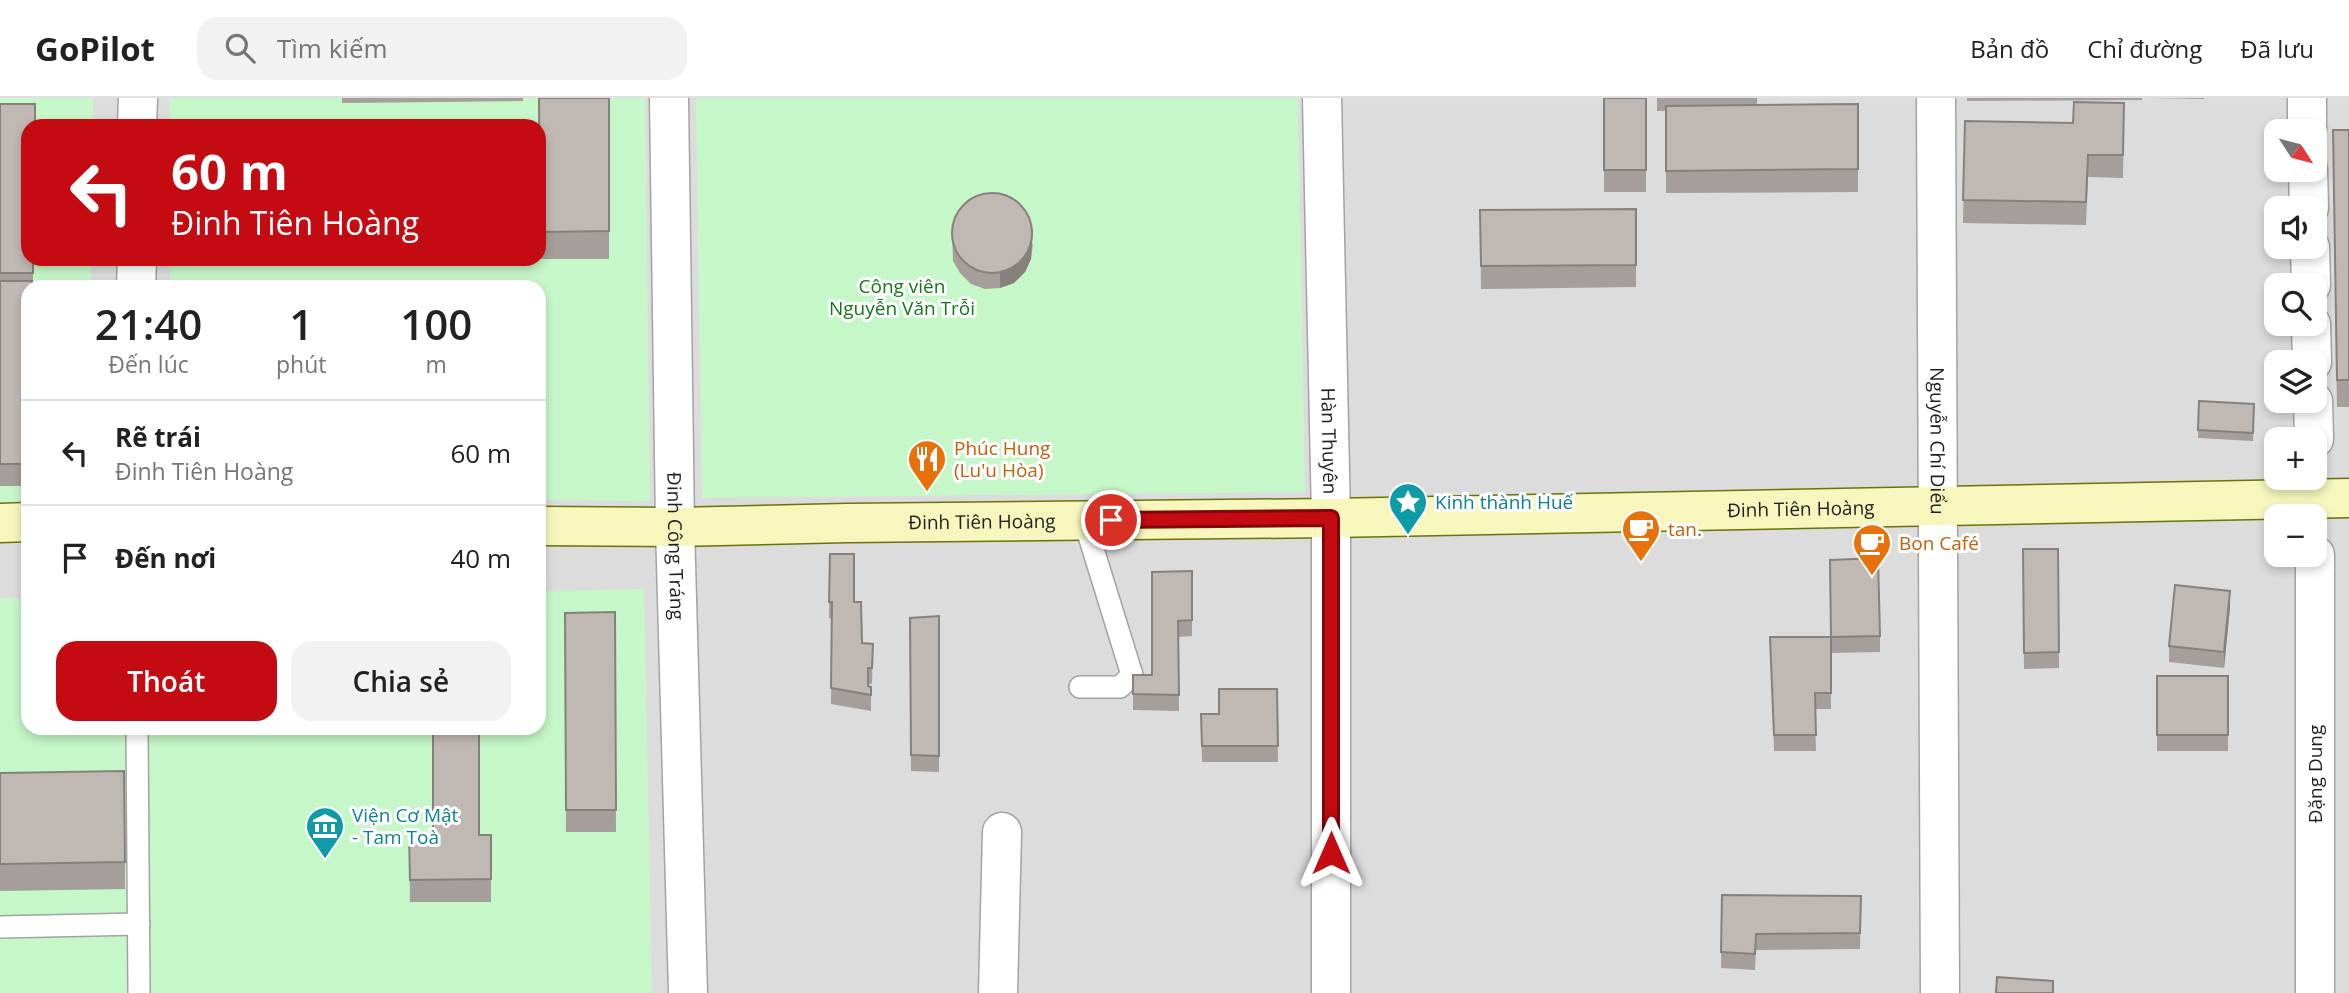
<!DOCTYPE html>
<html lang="vi">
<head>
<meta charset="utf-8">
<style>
  body { margin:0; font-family:"Open Sans",sans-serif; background:#f2f2f2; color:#222; height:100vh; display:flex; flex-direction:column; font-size:26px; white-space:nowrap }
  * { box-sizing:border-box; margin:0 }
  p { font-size:23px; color:#767676 }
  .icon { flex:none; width:38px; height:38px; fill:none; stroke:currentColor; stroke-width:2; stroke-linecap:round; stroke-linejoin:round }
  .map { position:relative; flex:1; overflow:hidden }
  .sheet { position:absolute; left:21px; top:182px; width:525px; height:455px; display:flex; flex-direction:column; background:#fff; border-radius:21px; box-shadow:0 4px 10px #0003 }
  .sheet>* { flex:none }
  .hud { position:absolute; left:21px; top:21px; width:525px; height:147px; border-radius:21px; box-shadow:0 4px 10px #0003; background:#c40b12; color:#fff; overflow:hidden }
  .needle { width:46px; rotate:126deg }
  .buttons { position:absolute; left:2264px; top:21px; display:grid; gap:14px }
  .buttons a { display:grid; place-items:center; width:63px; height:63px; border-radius:14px; background:#fff; box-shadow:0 4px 10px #0003; font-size:35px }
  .pin { position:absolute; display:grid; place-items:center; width:60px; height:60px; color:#fff; margin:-30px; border:4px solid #fff; border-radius:50%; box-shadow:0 2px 7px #0007 }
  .me { position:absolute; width:77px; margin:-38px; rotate:0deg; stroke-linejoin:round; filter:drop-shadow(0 0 5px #0008) }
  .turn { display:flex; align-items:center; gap:24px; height:147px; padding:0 35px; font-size:32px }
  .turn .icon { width:91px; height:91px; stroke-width:2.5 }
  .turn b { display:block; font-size:49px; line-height:60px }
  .eta { display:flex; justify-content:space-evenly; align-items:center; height:119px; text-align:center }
  .eta b { font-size:42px; font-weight:600; line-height:49px }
  .cta { display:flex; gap:14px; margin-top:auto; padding:14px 35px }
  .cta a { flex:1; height:80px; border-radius:21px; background:#c40b12; color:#fff; font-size:28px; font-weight:600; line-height:80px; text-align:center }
  .cta a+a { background:#f2f2f2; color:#222 }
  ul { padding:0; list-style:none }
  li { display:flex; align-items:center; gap:21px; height:105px; padding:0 35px; border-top:2px solid #e0e0e0 }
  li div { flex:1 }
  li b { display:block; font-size:26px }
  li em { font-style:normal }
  header { display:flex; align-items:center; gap:42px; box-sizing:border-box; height:98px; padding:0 35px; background:#fff; border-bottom:2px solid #e0e0e0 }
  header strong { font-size:33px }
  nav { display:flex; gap:38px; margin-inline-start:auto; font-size:24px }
  .search { width:490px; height:63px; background:#f2f2f2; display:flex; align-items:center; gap:18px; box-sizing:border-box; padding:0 24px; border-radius:21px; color:#767676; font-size:26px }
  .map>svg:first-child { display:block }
  .residential { fill:#dddcdc; fill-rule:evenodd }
  .park { fill:#c6f7c8 }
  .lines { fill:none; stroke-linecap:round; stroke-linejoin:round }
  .service-casing { stroke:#a3a3a3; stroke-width:24 }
  .minor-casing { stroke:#a3a3a3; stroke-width:41 }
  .secondary-casing { stroke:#6b720b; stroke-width:41 }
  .service { stroke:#fff; stroke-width:21 }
  .minor { stroke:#fff; stroke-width:38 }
  .secondary { stroke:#f6f6bd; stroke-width:38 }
  .wall { fill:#a59e9a }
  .shaded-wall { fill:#86817d }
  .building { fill:#c0b8b3; stroke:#86817d; stroke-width:2 }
  .route-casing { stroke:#7f070c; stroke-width:18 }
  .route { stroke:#c40b12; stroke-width:12 }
  .labels { text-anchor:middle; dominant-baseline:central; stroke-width:6; stroke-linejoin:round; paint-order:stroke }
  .park-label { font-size:19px; fill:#117916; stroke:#fff }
  .street-label { font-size:19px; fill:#1f1f1f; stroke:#fff }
  .food-label { font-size:19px; fill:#c56008; stroke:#fff; text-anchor:start }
  .culture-label { font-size:19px; fill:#0d838f; stroke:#fff; text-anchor:start }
</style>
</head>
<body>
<header>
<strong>GoPilot</strong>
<div class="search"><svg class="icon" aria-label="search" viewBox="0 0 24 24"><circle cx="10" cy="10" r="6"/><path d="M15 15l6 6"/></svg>Tìm kiếm</div>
<nav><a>Bản đồ</a><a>Chỉ đường</a><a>Đã lưu</a></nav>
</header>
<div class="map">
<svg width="2349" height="895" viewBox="0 0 2349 895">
  <rect width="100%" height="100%" fill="#efece6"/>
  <path class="residential" d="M0 0H2349V895H0ZM28 28H539V161H28ZM2277 33H2315V72H2277ZM2277 110H2315V149H2277ZM2277 187H2315V226H2277ZM28 189H539V630H28ZM2277 264H2315V303H2277ZM2277 341H2315V380H2277ZM2277 418H2315V457H2277Z"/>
  <g class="park">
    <path d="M0 0H93V28H28V161H91V189H28V418H0Z"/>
    <path d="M169 0H645L650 403 539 402V189H170V161H539V28H170Z"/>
    <path d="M696 0H1298L1305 394 702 400Z"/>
    <path d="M644 491 652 895H0V500H28V630H539V493Z"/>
  </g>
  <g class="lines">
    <defs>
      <g id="service">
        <path d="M1080 589H1120L1132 577 1084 422"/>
        <path d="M137 630 139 895"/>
        <path d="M0 829 139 826"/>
      </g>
      <g id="minor">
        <path id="s1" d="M669 0 675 429 688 895"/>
        <path id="s2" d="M1322 0 1331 420V895"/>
        <path id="s3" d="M1936 0 1940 895"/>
        <path d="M2307 0V33"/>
        <path d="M137 28 138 0"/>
        <path d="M2308 72 2309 110"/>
        <path d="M2310 149 2311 187"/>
        <path d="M136 189 137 161"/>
        <path d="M2311 226 2312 264"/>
        <path d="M2313 303 2314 341"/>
        <path d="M998 895 1002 734"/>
        <path d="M2315 895V457"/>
      </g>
      <g id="secondary">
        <path d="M0 425 28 424"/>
        <path id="s4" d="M539 428 675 429 847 425 1331 420 2349 400"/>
      </g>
    </defs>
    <use href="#service" class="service-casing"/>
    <use href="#minor" class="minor-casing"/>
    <use href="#secondary" class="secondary-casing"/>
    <use href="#service" class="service"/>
    <use href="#minor" class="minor"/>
    <use href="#secondary" class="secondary"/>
  </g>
  <g class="wall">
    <path d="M342 0H523V3L342 5Z"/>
    <path d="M538 0H609V161H540Z"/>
    <rect x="1604" y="0" width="42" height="94"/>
    <path d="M1657 0H1757V7L1858 6V94L1666 95V13H1657Z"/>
    <path d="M1967 0H2142V2L1967 3Z"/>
    <path d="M2151 0H2204V1Z"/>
    <path d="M0 6 33 161V189H28V388H0Z"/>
    <path d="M1965 23 2124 27 2123 80 2088 79 2086 127 1963 125Z"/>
    <path d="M2349 32V309H2337L2333 60Z"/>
    <path d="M1636 111V189L1481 191 1480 112Z"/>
    <path d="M952 132 1033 146 1031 161 1025 174 1014 185 1000 190 985 191 971 186 960 175 953 163Z"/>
    <path d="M2199 303 2254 306 2253 343 2198 340Z"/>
    <path d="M2023 451H2058L2059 570 2024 571Z"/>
    <path d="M830 456 854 504 862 545 873 546 872 586H868V588L871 589V613L831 606 832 520H829Z"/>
    <path d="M1192 473V538L1178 539 1179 613 1133 612V577H1152Z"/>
    <path d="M2230 509 2224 570 2169 564V548Z"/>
    <path d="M615 514 616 734H566L565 515Z"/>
    <path d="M939 518V674L911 673 910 520Z"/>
    <path d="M1880 538V554L1831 555V611H1815L1816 653H1774L1770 539Z"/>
    <rect x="2157" y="578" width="71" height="75"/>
    <path d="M1277 591 1278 664H1202L1201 616H1219Z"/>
    <path d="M0 675 125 764V791L0 793Z"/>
    <path d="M409 737H491V804H410Z"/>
    <path d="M1722 797 1861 798 1860 851 1756 852 1755 872 1721 870Z"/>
  </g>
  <g class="shaded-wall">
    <path d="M1033 130 1031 161 1025 174 1014 185 1000 190V175Z"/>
    <path d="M2230 493V509L2224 570V554Z"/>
  </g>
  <g class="building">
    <path d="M539 0H609V133L540 134Z"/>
    <rect x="1604" y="0" width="42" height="72"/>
    <path d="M2074 4 2124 5 2123 57H2088L2086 104 1963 102 1965 23 2073 25Z"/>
    <path d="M0 6H35V28H28V161H33V175H0Z"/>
    <path d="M1858 6V71L1666 73V8Z"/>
    <path d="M2333 32H2349V282H2337Z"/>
    <circle cx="992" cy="135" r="40"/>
    <path d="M1636 111V167L1481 168 1480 112Z"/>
    <path d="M0 183H32V189H28V366H0Z"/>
    <path d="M2199 303 2254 306 2253 335 2198 332Z"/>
    <path d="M2023 451H2058L2059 554 2024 555Z"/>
    <path d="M830 456H854V504H861L862 545 873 546 872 570H868V588L871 589V597L831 590 832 504H829Z"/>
    <path d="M1878 460 1880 538 1831 539 1830 462Z"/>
    <path d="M1192 473V522L1178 523 1179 597 1133 596V577H1152V474Z"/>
    <path d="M2175 487 2230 493 2224 554 2169 548Z"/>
    <path d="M615 514 616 712H566L565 515Z"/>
    <path d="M939 518V658L911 657 910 520Z"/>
    <path d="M1770 539H1831V595H1815L1816 637H1774Z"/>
    <rect x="2157" y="578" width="71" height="59"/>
    <path d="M1219 591H1277L1278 648H1202L1201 616H1219Z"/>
    <path d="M433 630H479V737H491V781L410 782 409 737H433Z"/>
    <path d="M124 673 125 764 0 766V675Z"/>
    <path d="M1722 797 1861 798 1860 835 1756 836 1755 856 1721 854Z"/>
    <path d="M1997 879 2053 883V895H1996Z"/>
  </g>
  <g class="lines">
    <defs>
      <path id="route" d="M1111 422 1331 420V755"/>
    </defs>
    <use href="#route" class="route-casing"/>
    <use href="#route" class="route"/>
  </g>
  <defs>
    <symbol id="restaurant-pin" viewBox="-11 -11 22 30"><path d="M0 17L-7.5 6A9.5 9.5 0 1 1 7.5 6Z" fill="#e8710a" stroke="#fff"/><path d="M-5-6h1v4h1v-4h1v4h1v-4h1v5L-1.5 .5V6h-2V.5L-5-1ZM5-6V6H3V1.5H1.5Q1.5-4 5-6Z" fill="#fff"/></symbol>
    <symbol id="sight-pin" viewBox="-11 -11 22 30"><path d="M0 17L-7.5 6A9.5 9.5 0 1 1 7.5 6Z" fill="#0f9aa8" stroke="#fff"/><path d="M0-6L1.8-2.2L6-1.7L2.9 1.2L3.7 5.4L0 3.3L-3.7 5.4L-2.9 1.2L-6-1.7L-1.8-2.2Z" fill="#fff"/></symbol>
    <symbol id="cafe-pin" viewBox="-11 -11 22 30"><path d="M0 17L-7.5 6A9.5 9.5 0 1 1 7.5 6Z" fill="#e8710a" stroke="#fff"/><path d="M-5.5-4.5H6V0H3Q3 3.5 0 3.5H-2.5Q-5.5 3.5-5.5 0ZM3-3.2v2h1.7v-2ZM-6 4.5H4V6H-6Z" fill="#fff"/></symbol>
    <symbol id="museum-pin" viewBox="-11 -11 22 30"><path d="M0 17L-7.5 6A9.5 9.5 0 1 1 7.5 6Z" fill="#0f9aa8" stroke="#fff"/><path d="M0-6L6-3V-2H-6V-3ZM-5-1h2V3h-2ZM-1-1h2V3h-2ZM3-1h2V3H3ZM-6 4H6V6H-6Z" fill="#fff"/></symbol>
  </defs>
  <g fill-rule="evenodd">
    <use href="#restaurant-pin" x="905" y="339" width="44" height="60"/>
    <use href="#sight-pin" x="1386" y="382" width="44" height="60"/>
    <use href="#cafe-pin" x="1619" y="409" width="44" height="60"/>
    <use href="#cafe-pin" x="1850" y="423" width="44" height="60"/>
    <use href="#museum-pin" x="303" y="706" width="44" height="60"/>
  </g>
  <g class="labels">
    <g class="park-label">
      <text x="902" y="188">Công viên<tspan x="902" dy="22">Nguyễn Văn Trỗi</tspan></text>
    </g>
    <g class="street-label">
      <text stroke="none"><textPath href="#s2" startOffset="343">Hàn Thuyên</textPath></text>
      <text stroke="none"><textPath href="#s3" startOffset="343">Nguyễn Chí Diểu</textPath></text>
      <text stroke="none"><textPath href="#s4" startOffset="1262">Đinh Tiên Hoàng</textPath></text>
      <text stroke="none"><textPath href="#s4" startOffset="443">Đinh Tiên Hoàng</textPath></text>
      <text stroke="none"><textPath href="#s1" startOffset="448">Đinh Công Tráng</textPath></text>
      <text transform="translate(2315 676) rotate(-90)">Đặng Dung</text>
    </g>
    <g class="food-label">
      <text x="954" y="350">Phúc Hung<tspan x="954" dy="22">(Lu'u Hòa)</tspan></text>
      <text x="1668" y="431">tan.</text>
      <text x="1899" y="445">Bon Café</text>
    </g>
    <g class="culture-label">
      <text x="1435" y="404">Kinh thành Huế</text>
      <text x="352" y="717">Viện Cơ Mật<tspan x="352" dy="22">- Tam Toà</tspan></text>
    </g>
  </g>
</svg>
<div class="buttons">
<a><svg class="needle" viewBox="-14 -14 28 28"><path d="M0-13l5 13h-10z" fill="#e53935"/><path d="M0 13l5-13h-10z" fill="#767676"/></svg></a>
<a><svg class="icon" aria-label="sound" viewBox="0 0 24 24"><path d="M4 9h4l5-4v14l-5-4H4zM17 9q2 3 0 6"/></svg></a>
<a><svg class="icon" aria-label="search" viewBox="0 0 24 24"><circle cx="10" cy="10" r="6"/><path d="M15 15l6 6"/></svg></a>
<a><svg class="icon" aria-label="layers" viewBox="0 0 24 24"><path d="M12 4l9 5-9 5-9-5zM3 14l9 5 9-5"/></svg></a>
<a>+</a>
<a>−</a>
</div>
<div class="pin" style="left:1111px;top:422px;background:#d93025"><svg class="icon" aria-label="arrive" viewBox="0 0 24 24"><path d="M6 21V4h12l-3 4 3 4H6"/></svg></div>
<svg class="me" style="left:1331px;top:755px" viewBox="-20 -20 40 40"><path d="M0-17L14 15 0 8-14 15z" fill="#c40b12" stroke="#fff" stroke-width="4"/></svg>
<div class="hud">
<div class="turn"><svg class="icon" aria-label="left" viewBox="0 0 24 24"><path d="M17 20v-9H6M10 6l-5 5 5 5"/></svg><div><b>60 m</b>Đinh Tiên Hoàng</div></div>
</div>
<section class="sheet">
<div class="eta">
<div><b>21:40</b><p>Đến lúc</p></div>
<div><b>1</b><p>phút</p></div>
<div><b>100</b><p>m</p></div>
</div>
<ul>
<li><svg class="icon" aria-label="left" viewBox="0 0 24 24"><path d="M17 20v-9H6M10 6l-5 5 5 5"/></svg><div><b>Rẽ trái</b><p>Đinh Tiên Hoàng</p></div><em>60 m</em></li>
<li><svg class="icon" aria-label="arrive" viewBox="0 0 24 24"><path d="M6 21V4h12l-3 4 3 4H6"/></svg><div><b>Đến nơi</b></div><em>40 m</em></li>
</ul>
<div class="cta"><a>Thoát</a><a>Chia sẻ</a></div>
</section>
</div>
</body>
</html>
